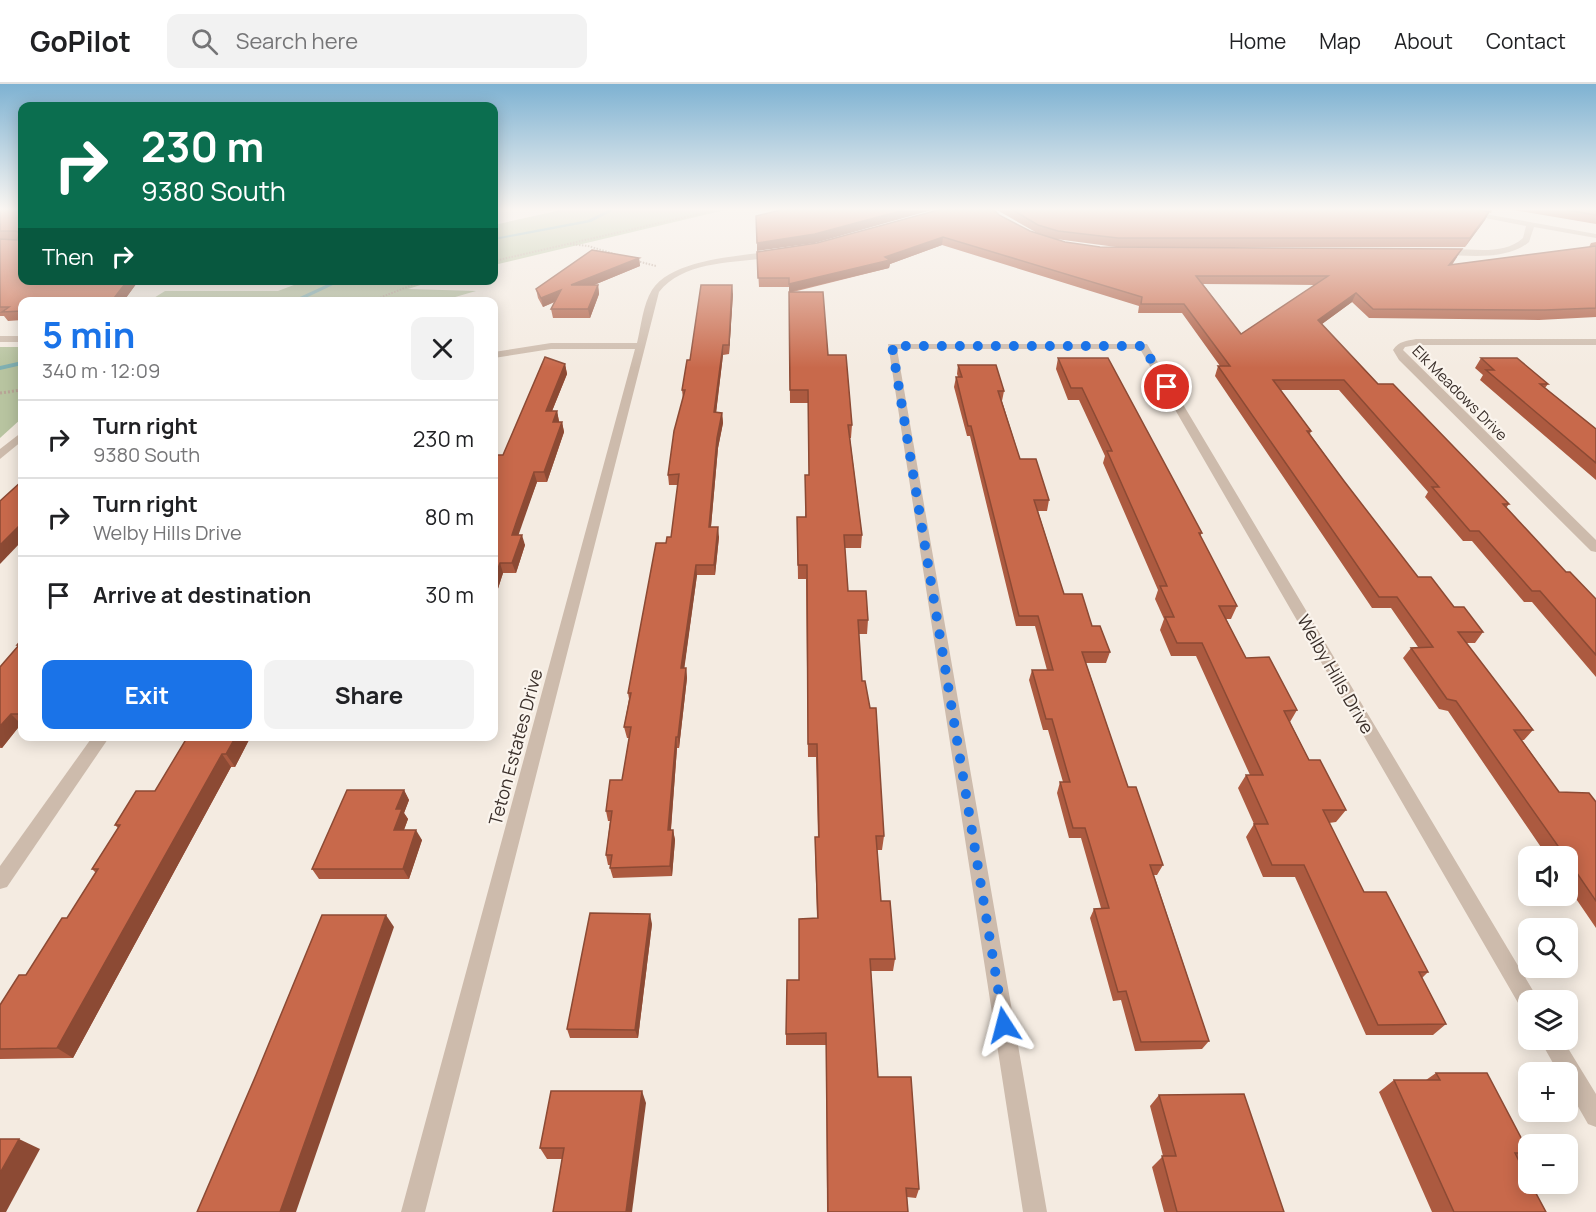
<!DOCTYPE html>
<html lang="en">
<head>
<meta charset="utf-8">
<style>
  body { margin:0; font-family:Manrope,sans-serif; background:#f2f2f2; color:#202124; height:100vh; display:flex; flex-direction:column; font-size:22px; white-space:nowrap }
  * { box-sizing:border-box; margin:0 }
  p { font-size:20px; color:#757577 }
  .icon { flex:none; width:33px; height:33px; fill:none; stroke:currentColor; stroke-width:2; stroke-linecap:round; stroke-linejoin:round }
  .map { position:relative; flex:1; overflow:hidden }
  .drawer { position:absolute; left:18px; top:213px; width:480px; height:444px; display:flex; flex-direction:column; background:#fff; border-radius:12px; box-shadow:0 3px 15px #0003 }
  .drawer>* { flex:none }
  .hud { position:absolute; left:18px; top:18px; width:480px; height:183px; border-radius:12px; box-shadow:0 3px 15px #0003; background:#0b6e4f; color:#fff; overflow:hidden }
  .fabs { position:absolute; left:1518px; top:762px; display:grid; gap:12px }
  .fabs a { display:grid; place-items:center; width:60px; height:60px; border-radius:12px; background:#fff; box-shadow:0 3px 15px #0003; font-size:30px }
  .pin { position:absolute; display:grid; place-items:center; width:51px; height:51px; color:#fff; margin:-26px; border:3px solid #fff; border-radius:50%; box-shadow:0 2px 6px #0007 }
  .me { position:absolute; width:66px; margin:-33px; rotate:351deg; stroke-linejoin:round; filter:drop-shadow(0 0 4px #0008) }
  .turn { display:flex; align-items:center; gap:21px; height:126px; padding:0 24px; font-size:27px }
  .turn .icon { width:78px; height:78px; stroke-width:2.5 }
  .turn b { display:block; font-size:42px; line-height:51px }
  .then { display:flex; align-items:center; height:57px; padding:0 24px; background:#0003; gap:12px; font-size:22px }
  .round { display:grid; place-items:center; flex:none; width:63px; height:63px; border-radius:12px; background:#f2f2f2 }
  .head { display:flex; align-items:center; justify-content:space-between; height:102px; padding:0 24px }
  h1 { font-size:36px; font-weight:700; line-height:45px; color:#1a73e8 }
  .primary-button { display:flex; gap:12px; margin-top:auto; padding:12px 24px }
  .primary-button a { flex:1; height:69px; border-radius:12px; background:#1a73e8; color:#fff; font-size:24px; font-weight:700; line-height:69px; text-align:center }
  .primary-button a+a { background:#f2f2f2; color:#202124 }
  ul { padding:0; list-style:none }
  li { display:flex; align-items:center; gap:18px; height:78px; padding:0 24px; border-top:2px solid #e0e0e0 }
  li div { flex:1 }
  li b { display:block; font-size:22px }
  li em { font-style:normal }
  header { display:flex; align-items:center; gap:36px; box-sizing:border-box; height:84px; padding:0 30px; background:#fff; border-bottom:2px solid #e0e0e0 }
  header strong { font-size:28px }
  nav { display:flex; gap:33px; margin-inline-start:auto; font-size:21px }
  .search { width:420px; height:54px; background:#f2f2f2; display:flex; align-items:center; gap:15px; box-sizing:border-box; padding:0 21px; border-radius:12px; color:#757577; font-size:22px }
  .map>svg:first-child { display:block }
  .green { fill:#b8c4a0 }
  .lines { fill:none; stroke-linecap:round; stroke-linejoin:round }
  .stream { fill:#7fb0b2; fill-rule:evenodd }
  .path-far1 { stroke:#b9a596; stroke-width:2; stroke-dasharray:1.5 1.5; stroke-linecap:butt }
  .path { stroke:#b9a596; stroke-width:3; stroke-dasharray:2 2; stroke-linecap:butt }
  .minor { fill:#cdbbac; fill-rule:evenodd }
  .wall { fill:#ac5a40; fill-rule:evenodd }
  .shaded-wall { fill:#8c4a34 }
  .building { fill:#c8694b; stroke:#8c4a34; stroke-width:1.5; fill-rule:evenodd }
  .route { stroke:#1a73e8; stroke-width:10; stroke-dasharray:0 18 }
  .labels { text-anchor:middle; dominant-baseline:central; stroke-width:4.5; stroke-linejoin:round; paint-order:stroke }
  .far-street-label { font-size:15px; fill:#3b302b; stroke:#fbf5ee }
  .street-label { font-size:18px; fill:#3b302b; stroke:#fbf5ee }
</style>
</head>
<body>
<header>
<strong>GoPilot</strong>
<div class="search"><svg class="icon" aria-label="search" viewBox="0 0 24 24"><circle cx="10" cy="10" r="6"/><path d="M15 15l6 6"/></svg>Search here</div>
<nav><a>Home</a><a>Map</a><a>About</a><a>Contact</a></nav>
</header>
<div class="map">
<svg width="1596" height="1128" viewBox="0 0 1596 1128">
  <rect width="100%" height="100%" fill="#f4ebe1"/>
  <g class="green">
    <path d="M561 126H725L494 181V141Z"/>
    <path d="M307 196 433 197 408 205 476 207 438 218 149 217 165 207H278Z"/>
    <path d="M0 263H22V334L0 354Z"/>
  </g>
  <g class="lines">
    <g class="stream">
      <path d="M608 126H614L591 138 494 156V154L588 136Z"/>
      <path d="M328 200 333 201 297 218H289Z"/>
      <path d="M22 277V281L0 286V282Z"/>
    </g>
    <g class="path-far1">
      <path d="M570 160 588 162 618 171"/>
      <path d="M494 177 716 126"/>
      <path d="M637 177 656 182"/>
      <path d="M369 218 425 196"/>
    </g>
    <path class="path" d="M0 309 22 306"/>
    <g class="minor">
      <path d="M1444 126H1463L1596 150V154L1534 143 1529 158C1507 177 1469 171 1442 171L1439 170V166C1466 162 1501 174 1523 154L1526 142Z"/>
      <path d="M777 167 780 168V172C741 180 686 174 659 208L425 1128H401L635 265H551L494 274V268L551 259H637C641 243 643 220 652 206 673 174 742 172 777 167Z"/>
      <rect x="0" y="252" width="22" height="6"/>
      <path d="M1416 255H1596V261H1416L1405 263 1403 266 1596 456V468L1591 467 1399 276 1393 266C1399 257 1406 257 1416 255Z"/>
      <path d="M888 260H1147L1535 910 1538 916H1528V927L1521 924 1140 265H897L1047 1128H1023Z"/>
      <path d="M22 348V357L0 375V365Z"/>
      <path d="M93 652H110L7 803 0 805V782Z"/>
      <path d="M1540 956H1563L1596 1010V1043L1588 1040 1568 1005V988H1558Z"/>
    </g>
  </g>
  <g class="wall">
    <path d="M0 126H22V196H139L123 218H22V236L8 237 4 232H0Z"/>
    <path d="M997 126H1492L1491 129 1489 128 1485 136 1465 163H1116L1056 155 1065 158 1100 163 1457 173 1452 181 1589 163 1591 159 1596 158V233L1539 236 1369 234 1352 218 1322 240 1378 300 1509 420 1506 424 1566 488 1596 515V593L1532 518H1524L1472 457H1463L1425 413 1428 408 1339 306H1280L1311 347 1310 350 1344 397 1418 493 1483 548 1475 559H1466L1533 646 1524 656H1522L1559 708 1596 718V844L1568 803V772H1547L1448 627 1439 625 1403 574 1411 564 1418 563 1391 524H1372L1215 292 1218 282H1220L1182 229H1138L1139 222 942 161 890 180 889 184 793 208 828 271 852 341 851 354H850L862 451 861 464H845L848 507 868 536 867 550H859L862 597 884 752 882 766H877L881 817 895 875 893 887H871L878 993 919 1105 916 1114 907 1113 908 1128H827L826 961H786V950L799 896 817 834 815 766V753H818L816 673H808L806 495H798L797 433H805L809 391 808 319H790L789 203H759L757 168 999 131 1030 147 1037 149ZM1203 200 1315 201 1241 250Z"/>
    <path d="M1513 126H1596V140Z"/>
    <path d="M639 174 640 182 594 201H598L599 210 590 234H553L551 225 555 218 543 223 538 214 536 205Z"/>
    <path d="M733 210 729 270 723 271 716 328 722 329 723 339 718 364 711 443 719 453 715 491H697L684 584H686L687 594 679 664H677L671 746H673L675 756 672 792 613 794 610 784 611 781H608L606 771 610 737H608L606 727 622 696 629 654H627L624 643 629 615 628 609 666 459 671 453 678 401H669L668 391 683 315 682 306 690 276Z"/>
    <path d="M1058 274 1202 449 1200 452 1237 522 1231 535H1226L1246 574 1297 626 1290 638 1309 676 1346 726 1336 738 1329 739 1364 808 1428 888 1422 894 1446 940 1433 951H1366L1295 793H1263L1246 753 1254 740 1238 704 1246 691H1250L1196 572H1171L1160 546 1164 535 1155 515 1158 506 1103 379 1105 372 1079 316H1068L1056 285Z"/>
    <path d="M1481 274 1548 300 1545 304 1596 345V396L1480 296 1483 291 1475 284Z"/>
    <path d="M565 280 567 290 552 327H557L559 338H562L564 348 547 398H537L519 446 518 451 525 461 516 489H503L494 517V372L503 371Z"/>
    <path d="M958 281 1004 307 1002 317 1020 375 1049 416 1047 427H1038L1064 510 1092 542 1110 568 1106 579H1086L1128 703 1163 781 1157 791H1154L1209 957 1202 965 1135 967 1121 916 1113 917 1090 834 1094 825 1101 824 1081 754H1069L1057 709 1060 698H1063L1048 646H1043L1029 596 1032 586H1047L1035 542H1016L970 352H967L954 303 956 293H958L957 290Z"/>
    <path d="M22 555V640H21L2 664H0V583L18 562 17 561Z"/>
    <path d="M188 652H251L235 683H231L73 974 0 975V921L26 891 67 834 96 789 92 785 118 744 115 741 155 707Z"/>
    <path d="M393 652H445V653Z"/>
    <path d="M404 706 409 716 404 729 408 735 404 746 422 756 409 795H319L312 785Z"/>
    <path d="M652 840 638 954H570L567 945Z"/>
    <path d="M1436 989 1528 1067V1069L1518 1075 1546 1128H1432L1379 1008 1394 996H1426Z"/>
    <path d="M1159 1011 1284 1128H1164L1152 1083 1163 1072 1150 1022Z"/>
    <path d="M646 1019 562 1075H547L540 1064Z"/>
  </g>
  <g class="shaded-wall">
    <path d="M904 126H932L815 159 757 167V159Z"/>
    <path d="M1489 128 1485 136 1465 163 1470 154Z"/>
    <path d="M943 153 942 161 890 180 889 184 789 208V200L885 173Z"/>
    <path d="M1462 165 1457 173 1445 190 1449 181Z"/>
    <path d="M639 174 640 182 572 210 571 201Z"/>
    <path d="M128 196H139L123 218H111Z"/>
    <path d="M598 201 599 210 590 234 588 225Z"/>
    <path d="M732 201 733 210 729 270V261Z"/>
    <path d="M561 206 562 214 543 223 541 214Z"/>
    <path d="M1356 209 1352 218 1315 245 1318 236Z"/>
    <path d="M723 261V271L715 338 714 328Z"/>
    <path d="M565 280 567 290 548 337 546 327Z"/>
    <path d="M557 327 559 337 556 348 553 338Z"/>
    <path d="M722 329 723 339 718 364 710 453 709 443 717 354Z"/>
    <path d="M562 338 564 348 547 398 544 388Z"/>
    <path d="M534 388 537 398 515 461 512 451Z"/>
    <path d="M22 439V457L0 480V461Z"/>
    <path d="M718 443 719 453 715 491 714 481Z"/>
    <path d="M522 451 525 461 516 489 512 479Z"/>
    <path d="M500 479 503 489 494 517V496Z"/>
    <path d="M696 481 697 491 683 594 681 584Z"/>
    <path d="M494 541 496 547 494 553Z"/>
    <path d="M686 584 687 594 679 664 678 653Z"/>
    <path d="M11 630 21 640 2 664 0 662V642Z"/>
    <path d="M236 652H251L235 683 226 670Z"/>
    <path d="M676 653 677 664 670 756 668 746Z"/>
    <path d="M222 670 231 683 73 974 57 964Z"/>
    <path d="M404 706 409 716 404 729 408 735 400 756 394 746 396 725Z"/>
    <path d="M416 746 422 756 409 795 403 785Z"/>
    <path d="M673 746 675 756 672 792 670 782Z"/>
    <path d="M650 830 652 840 638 954 635 946Z"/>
    <path d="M386 831 394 843 296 1128H280Z"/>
    <path d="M642 1007 646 1019 632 1128H626Z"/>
    <path d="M19 1055 40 1065 6 1128H0V1089Z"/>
  </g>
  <g class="building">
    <path d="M0 126H22V196H128L111 218H22V227L2 228 9 223H0V155L17 156 19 150 17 147H0Z"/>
    <path d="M781 126H904L815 150 757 159 756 132Z"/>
    <path d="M938 126H994L999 131 1030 147 1065 158 1100 163 1462 165 1449 181 1596 162V224L1545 226 1373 225 1356 209 1318 236 1378 300H1393L1509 420H1503L1566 488H1570L1596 515V571L1540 507H1532L1479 447H1470L1432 403H1439L1344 296H1273L1311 347H1307L1344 397 1418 493H1431L1454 523H1464L1483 548H1458L1533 646H1514L1559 708 1589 709 1596 718V817L1568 776V772H1565L1456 617 1447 615 1411 564 1433 563 1397 513H1379L1218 282H1230L1184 220H1141L1142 213 943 153 885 173 890 176 789 200V194H758L757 168 817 159ZM1196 192H1328L1241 250Z"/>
    <path d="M1013 126H1480L1489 128 1470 154H1118L1058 147 1038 141Z"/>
    <path d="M1567 126H1596V131Z"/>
    <path d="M592 166 639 174 571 201H598L588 225H551L561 206 541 214 536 205Z"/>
    <path d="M701 201H732L729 261H723L714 328 722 329 717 354 709 443H718L714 481H696L681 584H686L678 653H676L668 746H673L670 782 610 784 612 771H606L612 727H606L610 696H622L631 643H624L631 609H628L656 459H666L667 453H671L679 390 668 391 674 347 685 306H682L687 276H690Z"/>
    <path d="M789 208H823L828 271H846L852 341H848L862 451H844L848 507H866L868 536H858L862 597H865L870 624H876L884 752H876L881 817H890L895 875H870L878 993H911L919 1105 906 1104 908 1128H828L826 949 786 950 787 896H799V835L818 834 815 753H819L817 660H808L807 481H798L797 433H806L805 391H809L808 306H790Z"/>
    <path d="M545 273 565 280 546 327H557L553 338H562L544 388H534L517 436 512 451H522L512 479H500L494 496V371H503Z"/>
    <path d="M1058 274H1108L1202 449H1199L1237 522H1219L1246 574 1269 573 1297 626 1284 627 1309 676H1320L1346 726H1323L1364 808H1386L1428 888H1419L1446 940 1378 941 1304 781H1272L1254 740H1268L1246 691H1263L1202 559H1177L1165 533H1174L1160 502H1167L1107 367H1112L1082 304H1071Z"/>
    <path d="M1481 274H1517L1548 300H1540L1596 345V379L1486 286H1494Z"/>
    <path d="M958 281H996L1004 307H998L1020 375H1036L1049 416H1034L1064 510H1082L1092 542H1100L1110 568H1082L1128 703H1136L1163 781H1150L1209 957 1141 958 1126 907 1118 908 1094 825 1109 824 1085 744H1073L1060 698H1070L1052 635H1046L1032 586H1053L1038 532H1019L971 342H968L956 293H962Z"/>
    <path d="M22 397V439L0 461V417Z"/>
    <path d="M22 555V630H11L0 642V583L19 561H17Z"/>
    <path d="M188 652H236L226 670H222L57 964 0 965V921L19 891H26L62 834H67L98 785H92L120 741H115L136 707H155Z"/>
    <path d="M347 706H404L396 725H402L394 746H416L403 785H312Z"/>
    <path d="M590 829 650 830 635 946 567 945Z"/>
    <path d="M322 831H386L280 1128H197L256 991Z"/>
    <path d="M1436 989H1487L1528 1067V1069H1515L1528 1095V1100H1531L1546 1128H1454L1394 996H1440Z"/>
    <path d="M551 1007H642L626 1128H553L564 1064H540Z"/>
    <path d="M1244 1010 1284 1128H1177L1162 1072H1176L1159 1011Z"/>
    <path d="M0 1055H19L0 1089Z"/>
  </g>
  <linearGradient id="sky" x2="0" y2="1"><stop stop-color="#7eb2d2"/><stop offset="0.44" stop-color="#faf6f2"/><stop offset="1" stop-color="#faf6f2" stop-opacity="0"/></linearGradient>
  <rect width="1596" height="284" fill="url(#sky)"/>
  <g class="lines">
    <path class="route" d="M1004 941 892 262H1143L1167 303"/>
  </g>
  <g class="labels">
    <g class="far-street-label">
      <text transform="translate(1460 309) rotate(45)">Elk Meadows Drive</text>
    </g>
    <g class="street-label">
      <text transform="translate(1336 590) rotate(60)">Welby Hills Drive</text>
      <text transform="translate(515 663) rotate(-75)">Teton Estates Drive</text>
    </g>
  </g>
</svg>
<div class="fabs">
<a><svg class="icon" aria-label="sound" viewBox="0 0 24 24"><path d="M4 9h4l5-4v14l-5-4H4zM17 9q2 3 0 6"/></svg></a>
<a><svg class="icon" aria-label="search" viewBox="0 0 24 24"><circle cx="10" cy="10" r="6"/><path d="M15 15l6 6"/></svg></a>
<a><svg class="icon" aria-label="layers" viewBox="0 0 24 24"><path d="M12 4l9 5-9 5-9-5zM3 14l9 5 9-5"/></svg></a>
<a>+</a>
<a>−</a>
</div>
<div class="pin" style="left:1167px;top:303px;background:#d93025"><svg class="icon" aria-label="arrive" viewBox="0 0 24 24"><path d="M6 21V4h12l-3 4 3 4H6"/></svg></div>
<svg class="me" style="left:1004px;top:941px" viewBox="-20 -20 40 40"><path d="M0-17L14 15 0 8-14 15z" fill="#1a73e8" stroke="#fff" stroke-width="4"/></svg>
<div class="hud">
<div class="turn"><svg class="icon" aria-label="right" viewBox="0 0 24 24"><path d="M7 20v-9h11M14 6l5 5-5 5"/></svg><div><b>230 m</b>9380 South</div></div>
<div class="then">Then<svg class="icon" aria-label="right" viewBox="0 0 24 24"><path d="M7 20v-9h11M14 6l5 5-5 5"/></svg></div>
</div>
<section class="drawer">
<div class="head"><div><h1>5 min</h1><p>340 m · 12:09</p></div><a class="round"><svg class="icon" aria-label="close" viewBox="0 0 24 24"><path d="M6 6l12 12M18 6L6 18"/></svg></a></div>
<ul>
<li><svg class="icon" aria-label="right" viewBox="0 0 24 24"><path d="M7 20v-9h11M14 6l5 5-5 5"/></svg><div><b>Turn right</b><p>9380 South</p></div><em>230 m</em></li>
<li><svg class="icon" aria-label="right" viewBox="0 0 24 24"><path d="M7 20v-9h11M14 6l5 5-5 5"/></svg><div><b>Turn right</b><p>Welby Hills Drive</p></div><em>80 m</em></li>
<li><svg class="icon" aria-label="arrive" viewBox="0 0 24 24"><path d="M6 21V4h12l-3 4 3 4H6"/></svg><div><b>Arrive at destination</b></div><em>30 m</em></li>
</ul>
<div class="primary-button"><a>Exit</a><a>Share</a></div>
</section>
</div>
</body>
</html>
